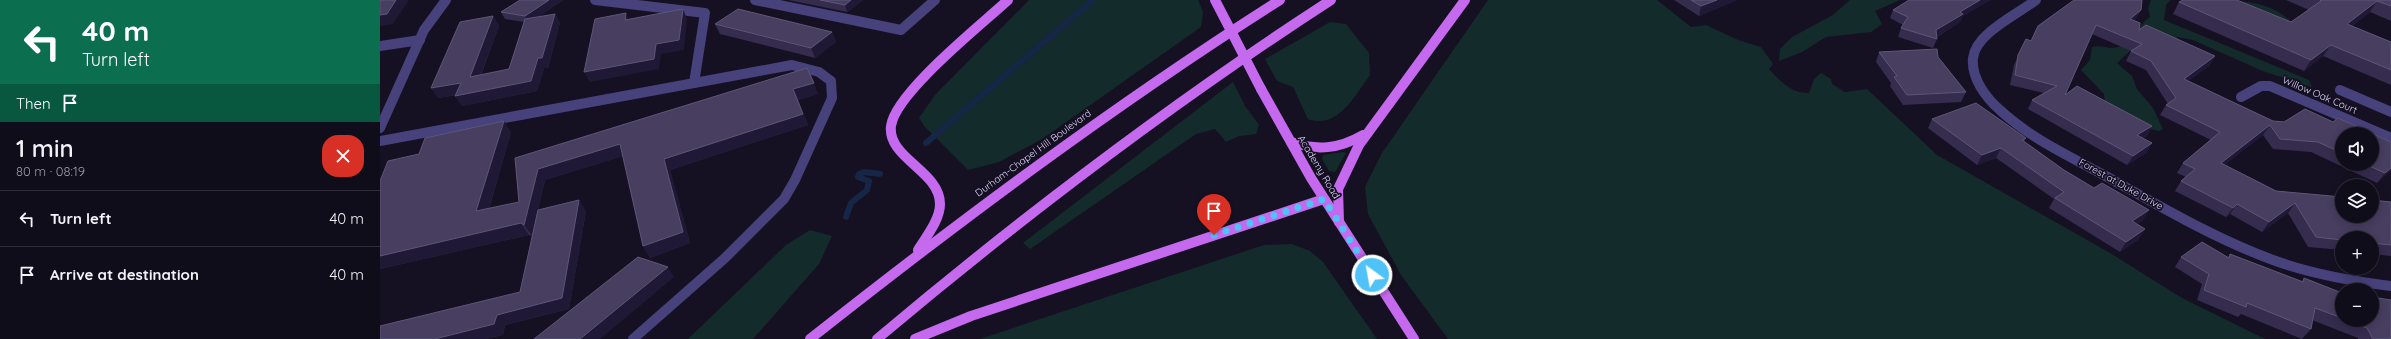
<!DOCTYPE html>
<html lang="en">
<head>
<meta charset="utf-8">
<style>
  body { margin:0; font-family:Quicksand,sans-serif; background:#1e1b27; color:#f1f3f6; height:100vh; display:flex; flex-direction:column; font-size:15px; white-space:nowrap }
  * { box-sizing:border-box; margin:0 }
  p { font-size:13px; color:#9c9ca2 }
  .icon { flex:none; width:22px; height:22px; fill:none; stroke:currentColor; stroke-width:2; stroke-linecap:round; stroke-linejoin:round }
  .map { position:relative; flex:1; overflow:hidden }
  .details { display:flex; flex-direction:column; background:#100d1a; width:380px }
  .details>* { flex:none }
  .hud { background:#0b6e4f; color:#fff; overflow:hidden }
  .fabs { position:absolute; left:1955px; top:127px; display:grid; gap:8px }
  .fabs a { display:grid; place-items:center; width:44px; height:44px; border-radius:50%; background:#100d1a; box-shadow:0 2px 10px #0003,0 0 0 1px #302d39; font-size:20px }
  .pin { position:absolute; display:grid; place-items:center; width:34px; height:34px; color:#fff; margin:-41px -17px; border-radius:50% 50% 50% 0; rotate:-45deg; box-shadow:0 0 4px #0007 }
  .pin .icon { rotate:45deg }
  .me { position:absolute; width:44px; margin:-22px; rotate:328deg; stroke-linejoin:round; filter:drop-shadow(0 0 3px #0008) }
  .turn { display:flex; align-items:center; gap:14px; height:84px; padding:0 16px; font-size:18px }
  .turn .icon { width:52px; height:52px; stroke-width:2.5 }
  .turn b { display:block; font-size:28px; line-height:34px }
  .then { display:flex; align-items:center; height:38px; padding:0 16px; background:#0003; gap:8px; font-size:15px }
  .round { display:grid; place-items:center; flex:none; width:42px; height:42px; border-radius:16px; background:#1e1b27 }
  .head { display:flex; align-items:center; justify-content:space-between; height:68px; padding:0 16px }
  h1 { font-size:24px; font-weight:600; line-height:30px }
  ul { padding:0; list-style:none }
  li { display:flex; align-items:center; gap:12px; height:56px; padding:0 16px; border-top:1px solid #302d39 }
  li div { flex:1 }
  li b { display:block; font-size:15px }
  li em { font-style:normal }
  main { display:flex; flex:1; min-height:0 }
  .map>svg:first-child { display:block }
  .green { fill:#142b2b }
  .lines { fill:none; stroke-linecap:round; stroke-linejoin:round }
  .stream { stroke:#152647; stroke-width:6 }
  .minor { stroke:#47417c; stroke-width:10 }
  .major { stroke:#c569ee; stroke-width:10 }
  .major-bridge { stroke:#c569ee; stroke-width:10 }
  .wall { fill:#352c4e; fill-rule:evenodd }
  .shaded-wall { fill:#201935 }
  .building { fill:#473e60; stroke:#5e5678 }
  .route { stroke:#4fc3f7; stroke-width:7; stroke-dasharray:0 12.6 }
  .labels { text-anchor:middle; dominant-baseline:central; stroke-width:3.5; stroke-linejoin:round; paint-order:stroke }
  .street-label { font-size:10px; fill:#ddd6fa; stroke:#151122 }
</style>
</head>
<body>
<main>
<section class="details">
<div class="hud">
<div class="turn"><svg class="icon" aria-label="left" viewBox="0 0 24 24"><path d="M17 20v-9H6M10 6l-5 5 5 5"/></svg><div><b>40 m</b>Turn left</div></div>
<div class="then">Then<svg class="icon" aria-label="arrive" viewBox="0 0 24 24"><path d="M6 21V4h12l-3 4 3 4H6"/></svg></div>
</div>
<div class="head"><div><h1>1 min</h1><p>80 m · 08:19</p></div><a class="round" style="background:#d93025;color:#fff"><svg class="icon" aria-label="close" viewBox="0 0 24 24"><path d="M6 6l12 12M18 6L6 18"/></svg></a></div>
<ul>
<li><svg class="icon" aria-label="left" viewBox="0 0 24 24"><path d="M17 20v-9H6M10 6l-5 5 5 5"/></svg><div><b>Turn left</b></div><em>40 m</em></li>
<li><svg class="icon" aria-label="arrive" viewBox="0 0 24 24"><path d="M6 21V4h12l-3 4 3 4H6"/></svg><div><b>Arrive at destination</b></div><em>40 m</em></li>
</ul>
</section>
<div class="map">
<svg width="2011" height="339" viewBox="0 0 2011 339">
  <rect width="100%" height="100%" fill="#151122"/>
  <g class="green">
    <path d="M649 0H818L823 12 821 27 662 139 619 162 588 170 544 126 539 118 555 95Z"/>
    <path d="M1108 0H1277L1311 27 1326 25 1358 40 1381 47 1393 64 1389 69C1401 82 1411 93 1429 93L1434 79 1441 73 1451 79 1452 84 1465 92 1487 89 1557 155 1730 253 1802 298 1885 339H1068L1021 275 988 214 985 187 1002 153Z"/>
    <path d="M1470 0H1520L1495 11 1502 24 1491 32 1446 37 1422 52 1399 61 1400 49 1412 37 1453 15Z"/>
    <path d="M1771 0H1790L1786 5 1784 20 1929 80 1932 87 1885 72 1813 40 1798 37 1789 40 1764 38 1737 63 1752 76 1757 89 1773 108 1783 129 1779 131 1770 129 1725 102 1724 94 1701 70 1710 60 1712 47C1721 44 1730 50 1738 47 1753 42 1757 26 1770 17L1768 8Z"/>
    <path d="M1839 0C1870 0 1901 5 1919 31Z"/>
    <path d="M950 22 966 24 989 53 990 75C975 95 958 130 928 119L913 87 897 81 885 59Z"/>
    <path d="M853 82 865 106 879 125 876 134 859 136 846 142 835 129 816 134 650 249 643 243Z"/>
    <path d="M963 152 966 153 955 172 949 171 942 159 943 155Z"/>
    <path d="M430 230 452 236 439 264 373 339H308L406 245Z"/>
    <path d="M912 244 930 251 943 262 997 339H600L884 245Z"/>
  </g>
  <g class="lines">
    <g class="stream">
      <path d="M546 143 713 0"/>
      <path d="M466 217 471 203 487 190 489 181 478 177 479 174 484 172 500 174"/>
    </g>
    <g class="minor">
      <path d="M215 0 325 13 314 83"/>
      <path d="M375 0 521 30 555 0"/>
      <path d="M1656 0C1638 14 1596 33 1593 58 1591 78 1606 98 1620 110 1650 138 1687 155 1722 174 1778 205 1833 238 1893 260 1931 274 1971 281 2011 286"/>
      <path d="M0 46 40 40"/>
      <path d="M1960 90 2011 112"/>
      <path d="M1861 97 1881 86H1890L2011 138"/>
      <path d="M0 128 44 30 66 0"/>
      <path d="M0 141 412 65 439 72 451 81 452 98 415 180 404 199 345 258 253 339"/>
    </g>
    <g class="major">
      <path d="M881 89 931 178 1034 339"/>
      <path d="M911 142C937 151 959 149 983 135"/>
      <path d="M959 222 958 189 979 145 1085 0"/>
      <path d="M538 250C546 237 560 220 560 204 560 171 507 158 511 126 515 93 602 24 628 0"/>
      <path d="M430 339C582 219 736 104 900 0"/>
      <path d="M497 339C642 217 792 103 951 0"/>
      <path d="M535 339 591 316 944 199"/>
    </g>
    <path class="major-bridge" d="M835 0 881 89"/>
  </g>
  <g class="wall">
    <path d="M140 0H183L158 17 175 14 180 23 168 68H164L157 91 82 106 76 95 58 98 113 16 119 26 101 75 129 69 144 22 125 19 121 12Z"/>
    <path d="M408 0H483L467 12Z"/>
    <path d="M1294 0H1357L1319 16Z"/>
    <path d="M1694 0H1762L1761 10 1756 19 1754 20 1760 23 1759 30 1766 25 1835 56 1829 66 1808 81 1893 121 1904 122 1925 109 1953 122 1958 118 2011 142V170L1997 183 1931 152 1893 149 1883 135 1844 165 1896 191 1962 197V216H1992V200L2011 202V256L1992 254V238H1962V250L1928 247 1908 213 1882 232 1850 214 1846 217 1795 191 1801 181 1806 177 1797 173 1803 163 1831 140 1780 115 1786 105 1788 104 1766 70 1746 61 1751 51 1712 34 1685 95 1697 86 1772 126 1767 136 1763 138 1772 143 1766 153 1747 165 1648 109 1652 100 1664 93 1630 85 1634 65 1646 39 1651 41 1658 26ZM1962 134H1992V164H1962Z"/>
    <path d="M1906 0H2011V21L1990 12 1972 26 2011 42V85L1943 56 1924 71 1793 14 1799 2 1911 22 1929 10Z"/>
    <path d="M1513 10 1582 17 1580 22 1557 37V39L1553 48 1518 37 1521 28 1523 25 1510 18Z"/>
    <path d="M335 24 452 32 456 42 435 58 340 34Z"/>
    <path d="M1499 52 1558 57 1586 92 1581 102 1523 105 1510 86 1511 83 1496 62Z"/>
    <path d="M438 94 418 100 428 125 290 170 310 243 270 258 263 246 243 156 165 180 158 210 206 211 189 309 125 325 123 335 105 339H0L140 292 157 214 152 236 149 235 0 269 131 132 109 209 139 202 135 158Z"/>
    <path d="M1552 119 1646 138 1644 142 1684 170 1763 220 1757 224 1759 239 1740 252 1669 208 1674 199 1616 158 1597 165 1548 128Z"/>
    <path d="M1850 254 1922 281 1924 278 1962 293V320H1992L2011 339H1978V338L1932 320 1931 329 1922 339 1861 314 1858 317 1817 300 1822 284 1795 267 1801 257H1848Z"/>
  </g>
  <g class="shaded-wall">
    <path d="M16 0H29L13 24 0 26V15Z"/>
    <path d="M169 0H183L149 23 145 16Z"/>
    <path d="M471 0H483L467 12 465 5Z"/>
    <path d="M1337 0H1357L1319 16 1321 6Z"/>
    <path d="M1600 0H1611L1582 17 1580 22 1553 39 1556 30 1580 12Z"/>
    <path d="M1997 1 1990 12 1959 36 1967 24Z"/>
    <path d="M303 9 307 19 304 50 281 54 279 69 210 82 204 72 276 44Z"/>
    <path d="M1761 10 1756 19 1745 28 1750 19Z"/>
    <path d="M246 13 251 23 245 20Z"/>
    <path d="M175 14 180 23 168 68H164L157 91 82 106 75 96 158 58Z"/>
    <path d="M113 16 119 26 96 87 90 77Z"/>
    <path d="M452 32 456 42 435 58 431 48Z"/>
    <path d="M1951 45 1943 56 1924 71 1931 60Z"/>
    <path d="M1835 56 1829 66 1798 89 1804 79Z"/>
    <path d="M81 83 87 93 58 98 51 88Z"/>
    <path d="M434 83 438 94 418 100 428 125 290 170 310 243 270 258 263 246 284 159 413 89Z"/>
    <path d="M124 121 131 132 105 222 96 211Z"/>
    <path d="M1890 125 1883 135 1834 173 1841 163Z"/>
    <path d="M1772 126 1767 136 1752 145 1757 135Z"/>
    <path d="M1772 143 1766 153 1747 165 1753 156Z"/>
    <path d="M240 144 247 155 165 180 152 236 144 225 158 169Z"/>
    <path d="M1621 148 1616 158 1597 165 1602 155Z"/>
    <path d="M2011 168V170L1997 183 2005 173Z"/>
    <path d="M199 200 206 211 189 309 125 325 123 335 105 339H55L117 315 182 298Z"/>
    <path d="M1915 203 1908 213 1882 232 1889 222Z"/>
    <path d="M1857 204 1850 214 1846 217 1853 208Z"/>
    <path d="M1769 210 1763 220 1746 231 1752 221Z"/>
    <path d="M141 223 149 235 0 269V256Z"/>
    <path d="M1765 229 1759 239 1740 252 1746 242Z"/>
    <path d="M288 267 294 277 220 339H200Z"/>
  </g>
  <g class="building">
    <path d="M0 0H16L7 14 0 15Z"/>
    <path d="M140 0H169L145 16 121 12Z"/>
    <path d="M440 0H471L465 5Z"/>
    <path d="M1311 0H1337L1321 6Z"/>
    <path d="M1529 0H1600L1580 12 1583 14 1556 30 1557 39 1521 28 1528 17 1513 10Z"/>
    <path d="M1694 0H1762L1761 10 1750 19 1760 23 1759 30 1766 25 1835 56 1804 79 1893 121 1904 122 1925 109 1953 122 1958 118 2011 142V168L2005 173 1985 164H1992V134H1962V153L1938 142 1900 139 1890 125 1841 163 1896 191 1962 197V216H1992V200L2011 202V245L1992 243V238H1962V240L1936 237 1915 203 1889 222 1857 204 1853 208 1801 181 1815 169 1803 163 1840 132 1786 105 1796 98 1771 61 1751 51 1762 44 1716 25 1685 95 1697 86 1772 126 1757 135 1772 143 1753 156 1652 100 1677 86 1635 75 1638 55 1646 39 1651 41 1658 26Z"/>
    <path d="M1803 0H1857L1911 22 1941 1 1940 0H2011V6L1997 1 1967 24 2011 42V70L1951 45 1931 60 1799 2Z"/>
    <path d="M303 9 299 40 276 44 274 59 204 72 215 19 246 13 245 20Z"/>
    <path d="M358 9 452 32 431 48 335 24Z"/>
    <path d="M175 14 162 58H158L151 81 75 96 81 83 51 88 80 22 113 16 90 77 129 69 145 19Z"/>
    <path d="M1557 49 1558 57 1586 92 1527 95 1514 77 1517 76 1499 52Z"/>
    <path d="M427 68 434 83 413 89 423 114 284 159 303 232 263 246 240 144 158 169 144 225 141 223 0 256V181L8 161 39 154 45 138 124 121 96 211 139 202 135 158Z"/>
    <path d="M1596 103 1646 138 1642 140 1684 170 1714 188 1722 183 1769 210 1752 221 1765 229 1746 242 1675 198 1684 192 1621 148 1602 155 1552 119Z"/>
    <path d="M199 200 182 298 117 315 114 324 55 339H0V326L140 292 158 210Z"/>
    <path d="M1822 242 1849 258 1850 254 1923 282 1924 278 1962 293V318L1935 308 1931 329 1867 303 1866 307 1824 290 1829 274 1801 257Z"/>
    <path d="M258 257 288 267 200 339H154Z"/>
    <path d="M1992 297 2011 300V339H1993L1987 328 1966 320H1992Z"/>
  </g>
  <g class="lines">
    <path class="route" d="M834 235 944 199 992 275"/>
  </g>
  <g class="labels">
    <g class="street-label">
      <text transform="translate(1940 95) rotate(23)">Willow Oak Court</text>
      <text transform="translate(653 153) rotate(-36)">Durham-Chapel Hill Boulevard</text>
      <text transform="translate(939 167) rotate(59)">Academy Road</text>
      <text transform="translate(1741 184) rotate(29)">Forest at Duke Drive</text>
    </g>
  </g>
</svg>
<div class="fabs">
<a><svg class="icon" aria-label="sound" viewBox="0 0 24 24"><path d="M4 9h4l5-4v14l-5-4H4zM17 9q2 3 0 6"/></svg></a>
<a><svg class="icon" aria-label="layers" viewBox="0 0 24 24"><path d="M12 4l9 5-9 5-9-5zM3 14l9 5 9-5"/></svg></a>
<a>+</a>
<a>−</a>
</div>
<div class="pin" style="left:834px;top:235px;background:#d93025"><svg class="icon" aria-label="arrive" viewBox="0 0 24 24"><path d="M6 21V4h12l-3 4 3 4H6"/></svg></div>
<svg class="me" style="left:992px;top:275px" viewBox="-20 -20 40 40"><circle r="17" fill="#4fc3f7" stroke="#fff" stroke-width="3"/><path d="M0-11L8 9 0 5-8 9z" fill="#fff"/></svg>
</div>
</main>
</body>
</html>
